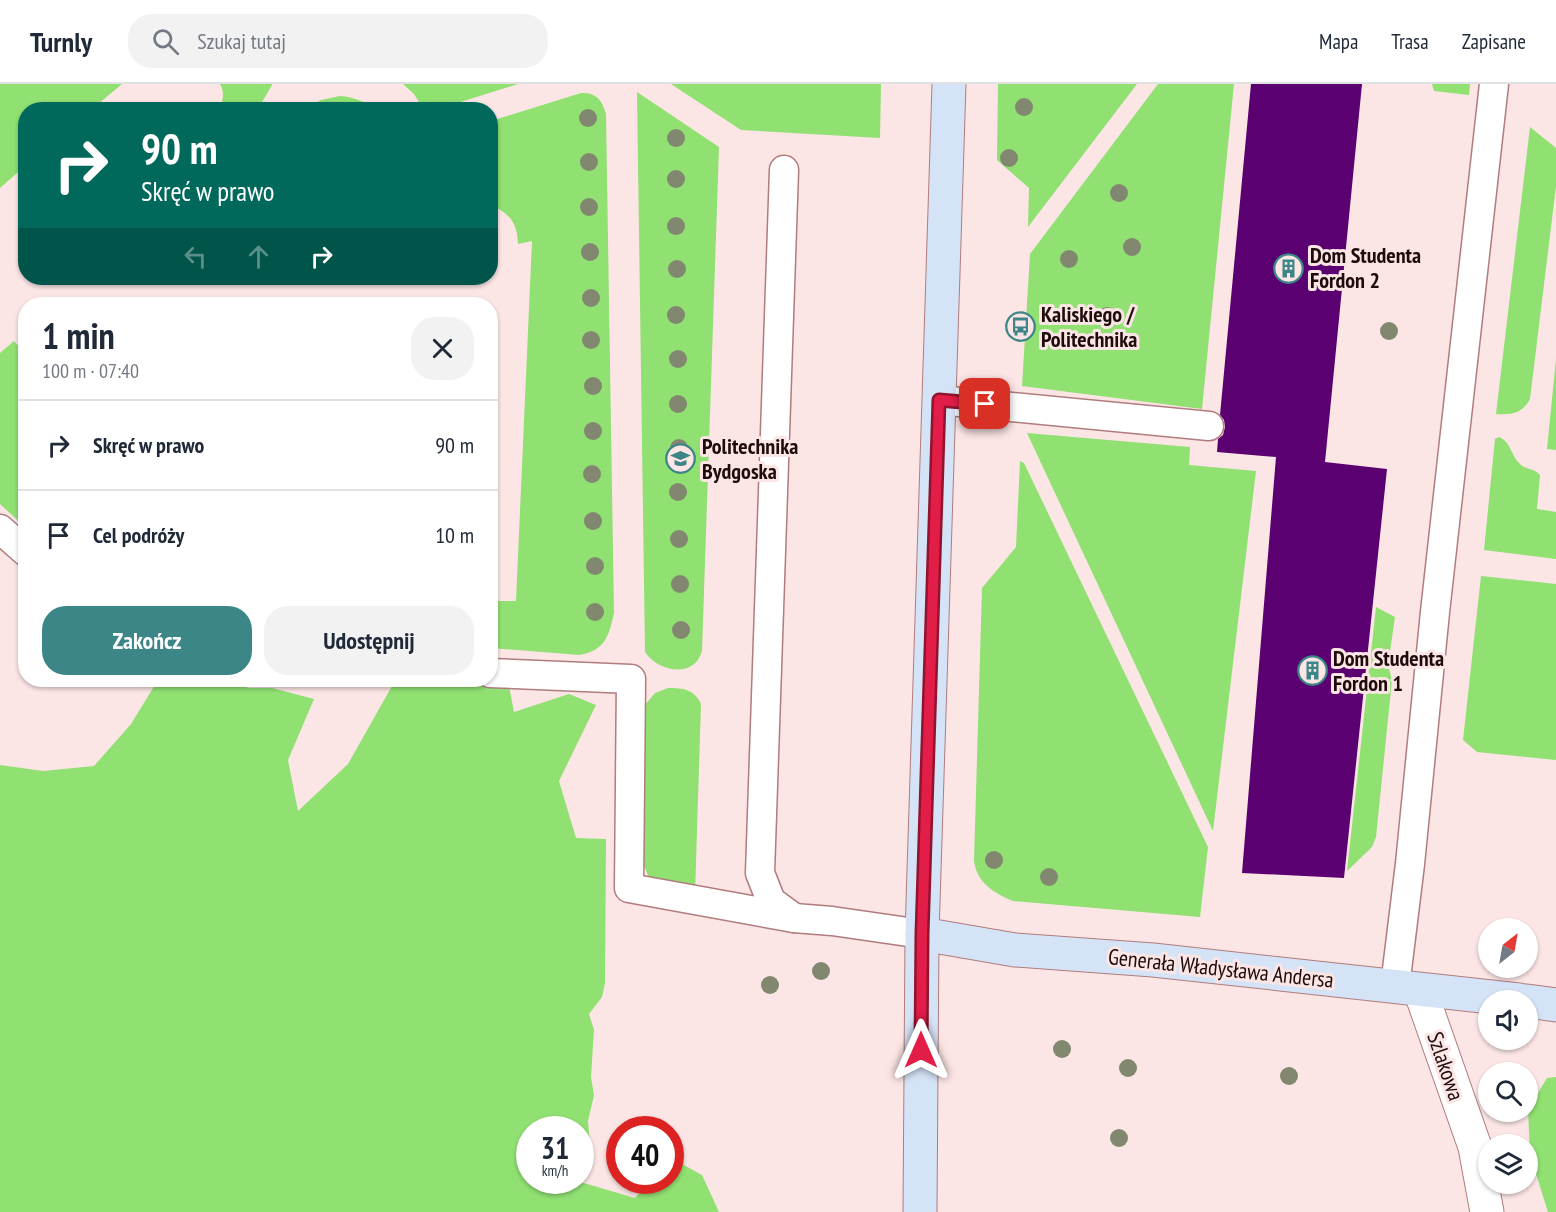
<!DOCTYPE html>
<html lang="pl">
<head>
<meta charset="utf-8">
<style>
  body { margin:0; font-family:"PT Sans Narrow",sans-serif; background:#f2f2f3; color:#1f2937; height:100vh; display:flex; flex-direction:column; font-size:22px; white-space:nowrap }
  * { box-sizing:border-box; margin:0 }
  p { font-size:20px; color:#747a83 }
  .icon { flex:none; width:33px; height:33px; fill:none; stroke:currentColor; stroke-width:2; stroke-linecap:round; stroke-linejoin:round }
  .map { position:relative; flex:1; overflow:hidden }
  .drawer { position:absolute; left:18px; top:213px; width:480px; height:390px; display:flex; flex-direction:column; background:#fff; border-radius:24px; box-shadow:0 2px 4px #0004 }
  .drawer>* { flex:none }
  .banner { position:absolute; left:18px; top:18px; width:480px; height:183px; border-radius:24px; box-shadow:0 2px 4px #0004; background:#00695c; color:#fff; overflow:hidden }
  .needle { width:39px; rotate:31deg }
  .buttons { position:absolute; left:1478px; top:834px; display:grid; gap:12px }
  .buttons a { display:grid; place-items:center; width:60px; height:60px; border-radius:50%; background:#fff; box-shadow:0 2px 4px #0004; font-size:30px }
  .speed { position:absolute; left:516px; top:1032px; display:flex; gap:12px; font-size:30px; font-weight:700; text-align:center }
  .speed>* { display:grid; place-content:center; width:78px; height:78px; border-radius:50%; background:#fff; box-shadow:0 2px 4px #0004; line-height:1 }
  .speed small { font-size:15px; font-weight:400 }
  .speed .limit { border:9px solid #d22; background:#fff; color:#111 }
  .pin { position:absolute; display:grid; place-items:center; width:51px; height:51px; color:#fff; margin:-26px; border-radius:12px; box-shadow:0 3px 9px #0006 }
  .me { position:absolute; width:66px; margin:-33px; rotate:0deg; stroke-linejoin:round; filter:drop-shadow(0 0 4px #0008) }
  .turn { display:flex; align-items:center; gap:21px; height:126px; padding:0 24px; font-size:27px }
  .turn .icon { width:78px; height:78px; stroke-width:2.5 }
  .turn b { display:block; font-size:42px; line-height:51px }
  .lanes { display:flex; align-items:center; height:57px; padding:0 24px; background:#0003; justify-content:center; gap:30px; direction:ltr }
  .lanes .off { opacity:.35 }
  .round { display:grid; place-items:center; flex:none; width:63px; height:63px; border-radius:24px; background:#f2f2f3 }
  .headline { display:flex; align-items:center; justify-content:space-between; height:102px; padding:0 24px }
  h1 { font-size:36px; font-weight:700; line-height:45px }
  .primary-button { display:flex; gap:12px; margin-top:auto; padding:12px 24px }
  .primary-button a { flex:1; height:69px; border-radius:24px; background:#3d8687; color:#fff; font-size:24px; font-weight:700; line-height:69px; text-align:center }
  .primary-button a+a { background:#f2f2f3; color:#1f2937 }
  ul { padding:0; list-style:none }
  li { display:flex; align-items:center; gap:18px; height:90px; padding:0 24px; border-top:2px solid #e0e1e3 }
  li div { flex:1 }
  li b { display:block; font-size:22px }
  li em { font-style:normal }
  header { display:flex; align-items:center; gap:36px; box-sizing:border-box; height:84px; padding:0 30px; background:#fff; border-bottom:2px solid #e0e1e3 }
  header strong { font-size:28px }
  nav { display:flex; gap:33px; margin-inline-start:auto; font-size:21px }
  .search { width:420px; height:54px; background:#f2f2f3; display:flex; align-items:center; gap:15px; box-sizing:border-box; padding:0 21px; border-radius:24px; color:#747a83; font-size:22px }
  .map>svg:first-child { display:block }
  .green { fill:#90e072 }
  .building { fill:#5b0071 }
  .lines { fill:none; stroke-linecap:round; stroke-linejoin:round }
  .lane-casing { stroke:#b07c7d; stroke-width:31 }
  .street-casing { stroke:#b07c7d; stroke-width:35 }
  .secondary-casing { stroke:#b07c7d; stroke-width:35 }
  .lane { stroke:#fff; stroke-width:28 }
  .street { stroke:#fff; stroke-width:33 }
  .secondary { stroke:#d5e3f7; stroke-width:33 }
  .tree { fill:#81886f }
  .route-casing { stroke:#92132f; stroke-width:15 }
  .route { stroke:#e11d48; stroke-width:10 }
  .labels { text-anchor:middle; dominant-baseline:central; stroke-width:6; stroke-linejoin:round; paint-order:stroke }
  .poi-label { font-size:22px; font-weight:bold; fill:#1e0c0d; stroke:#fce5e5; text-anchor:start }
  .street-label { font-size:22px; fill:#1e0c0d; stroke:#fce5e5 }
</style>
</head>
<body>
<header>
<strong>Turnly</strong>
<div class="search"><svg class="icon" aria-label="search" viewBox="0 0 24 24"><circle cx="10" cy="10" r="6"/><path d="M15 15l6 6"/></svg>Szukaj tutaj</div>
<nav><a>Mapa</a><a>Trasa</a><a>Zapisane</a></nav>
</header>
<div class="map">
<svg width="1556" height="1128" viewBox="0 0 1556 1128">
  <rect width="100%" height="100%" fill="#fce5e5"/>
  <g class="green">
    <path d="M0 0H122L92 25 26 26 25 82 0 104Z"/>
    <path d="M220 0H272V1L258 25 219 26C223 16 225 9 220 0Z"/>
    <path d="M403 0H518L435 26 423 25 414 10Z"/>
    <path d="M671 0H881L880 54 741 46Z"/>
    <path d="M998 0H1137L1028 143 1029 104 997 76Z"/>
    <path d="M1158 0H1234L1202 325 1022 302 1030 170Z"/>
    <path d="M1432 0H1470L1469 11 1434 7Z"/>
    <path d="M637 8 719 63 702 567C694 595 658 588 645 568Z"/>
    <path d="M581 9C596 8 602 16 606 30L614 529C609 552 605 567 579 571L491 564 492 517H516L532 157 518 160C517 138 510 130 491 121V37Z"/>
    <path d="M340 12C354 13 365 18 376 25H305L321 16Z"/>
    <path d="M1530 43 1556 64V102L1530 315C1522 330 1511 331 1496 330Z"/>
    <path d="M14 257 25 270V331L20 336 25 345V443L0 420V269Z"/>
    <path d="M1556 275V366L1547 365Z"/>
    <path d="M1027 349 1190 363 1189 381 1256 387 1213 747Z"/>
    <path d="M1499 353C1511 358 1511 371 1519 379 1525 386 1534 384 1540 391L1537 425 1556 428V475L1484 466 1495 355Z"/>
    <path d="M1020 377 1024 379 1208 763 1200 833 1013 817C994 809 977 799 974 777L982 504 1016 463Z"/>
    <path d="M1481 492 1556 500V676L1477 668 1463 656Z"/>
    <path d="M1376 523 1395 533 1388 581 1392 596 1376 753 1372 763 1347 787Z"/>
    <path d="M158 596H223L249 604H272L314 615 288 676 298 727 348 680 392 602H509L514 628 569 610 596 621 559 697 576 754 606 755 605 899 602 913 589 930 594 946 591 993 594 1011 588 1037 590 1060 589 1088 581 1093 580 1046H530V1096L577 1097 635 1114 651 1097 670 1096 671 1074 702 1091 719 1128H0V681L43 687 94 682 131 640Z"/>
    <path d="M668 604C683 604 694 605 701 620L695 810 649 794 643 779V623L655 609Z"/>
    <path d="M1556 993V1128H1548L1530 1071 1528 1025 1547 994Z"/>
  </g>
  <path class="building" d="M1251 0H1362L1325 378 1387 385 1344 794 1242 789 1276 373 1217 368 1218 355 1223 351 1225 343 1224 336 1220 331Z"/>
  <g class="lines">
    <defs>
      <g id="lane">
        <path d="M784 86 760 789 771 817 794 834"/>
        <path d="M939 316 1209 342"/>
        <path d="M0 445 26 468"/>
        <path d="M490 589 631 595 629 804 794 834 832 837 922 850"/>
        <path d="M1395 902 1410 780 1435 528 1494 0"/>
      </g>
      <path id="street" d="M1420 906 1475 1063 1487 1128"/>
      <g id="secondary">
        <path d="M922 850 1015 866 1153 876 1519 916"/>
        <path d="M1527 917 1556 921"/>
        <path d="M920 1128 922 850 949 0"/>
      </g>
    </defs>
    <use href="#lane" class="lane-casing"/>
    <use href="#street" class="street-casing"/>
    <use href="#secondary" class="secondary-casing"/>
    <use href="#lane" class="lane"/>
    <use href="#street" class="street"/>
    <use href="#secondary" class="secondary"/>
  </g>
  <g class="tree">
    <circle cx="1024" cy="23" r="9"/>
    <circle cx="588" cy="34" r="9"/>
    <circle cx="676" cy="54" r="9"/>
    <circle cx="1009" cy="74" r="9"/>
    <circle cx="589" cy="78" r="9"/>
    <circle cx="676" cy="95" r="9"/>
    <circle cx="1119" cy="109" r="9"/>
    <circle cx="589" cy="123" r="9"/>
    <circle cx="676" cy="142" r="9"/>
    <circle cx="1132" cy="163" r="9"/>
    <circle cx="590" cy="168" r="9"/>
    <circle cx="1069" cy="175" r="9"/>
    <circle cx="677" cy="185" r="9"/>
    <circle cx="591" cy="214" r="9"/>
    <circle cx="676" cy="231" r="9"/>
    <circle cx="1107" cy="232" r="9"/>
    <circle cx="1389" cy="247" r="9"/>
    <circle cx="591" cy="256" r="9"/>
    <circle cx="678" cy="275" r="9"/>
    <circle cx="593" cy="302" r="9"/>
    <circle cx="678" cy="320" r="9"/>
    <circle cx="593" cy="347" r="9"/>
    <circle cx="679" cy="364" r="9"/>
    <circle cx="592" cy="390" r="9"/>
    <circle cx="678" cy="408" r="9"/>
    <circle cx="593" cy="437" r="9"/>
    <circle cx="679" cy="455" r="9"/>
    <circle cx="595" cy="482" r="9"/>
    <circle cx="680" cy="500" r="9"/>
    <circle cx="595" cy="528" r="9"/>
    <circle cx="681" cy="546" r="9"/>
    <circle cx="994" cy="776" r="9"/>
    <circle cx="1049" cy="793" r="9"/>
    <circle cx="821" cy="887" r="9"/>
    <circle cx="770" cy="901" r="9"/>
    <circle cx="1062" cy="965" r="9"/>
    <circle cx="1128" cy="984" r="9"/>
    <circle cx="1289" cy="992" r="9"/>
    <circle cx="1119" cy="1054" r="9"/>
  </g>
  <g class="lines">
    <defs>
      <path id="route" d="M921 966 922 850 939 316 985 320"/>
    </defs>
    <use href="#route" class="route-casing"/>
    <use href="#route" class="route"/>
  </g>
  <defs>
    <symbol id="building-ring" viewBox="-11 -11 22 22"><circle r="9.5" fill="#fce5e5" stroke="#3d8687" stroke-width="1.5"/><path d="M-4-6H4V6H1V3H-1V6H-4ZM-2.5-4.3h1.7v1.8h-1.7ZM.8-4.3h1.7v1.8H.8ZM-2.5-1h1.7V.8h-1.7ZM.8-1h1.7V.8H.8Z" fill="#3d8687"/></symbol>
    <symbol id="bus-ring" viewBox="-11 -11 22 22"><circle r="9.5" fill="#fce5e5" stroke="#3d8687" stroke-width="1.5"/><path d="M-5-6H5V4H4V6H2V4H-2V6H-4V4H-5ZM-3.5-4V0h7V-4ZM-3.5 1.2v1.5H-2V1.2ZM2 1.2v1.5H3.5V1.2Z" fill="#3d8687"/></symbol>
    <symbol id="university-ring" viewBox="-11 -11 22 22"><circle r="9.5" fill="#fce5e5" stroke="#3d8687" stroke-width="1.5"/><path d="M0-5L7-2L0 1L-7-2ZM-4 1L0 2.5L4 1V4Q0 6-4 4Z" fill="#3d8687"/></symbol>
  </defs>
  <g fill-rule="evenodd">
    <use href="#building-ring" x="1272" y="168" width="33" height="33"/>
    <use href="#bus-ring" x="1004" y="226" width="33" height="33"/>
    <use href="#university-ring" x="664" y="358" width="33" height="33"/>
    <use href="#building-ring" x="1296" y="570" width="33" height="33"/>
  </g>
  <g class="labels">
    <g class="poi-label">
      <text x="1310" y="171">Dom Studenta<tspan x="1310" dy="25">Fordon 2</tspan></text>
      <text x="1041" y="230">Kaliskiego /<tspan x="1041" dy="25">Politechnika</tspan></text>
      <text x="702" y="362">Politechnika<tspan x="702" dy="25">Bydgoska</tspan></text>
      <text x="1333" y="574">Dom Studenta<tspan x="1333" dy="25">Fordon 1</tspan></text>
    </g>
    <g class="street-label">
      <text transform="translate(1221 884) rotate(6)">Generała Władysława Andersa</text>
      <text transform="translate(1446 982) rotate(71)">Szlakowa</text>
    </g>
  </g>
</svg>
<div class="buttons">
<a><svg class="needle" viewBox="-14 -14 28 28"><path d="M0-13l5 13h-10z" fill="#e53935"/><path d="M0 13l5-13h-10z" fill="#747a83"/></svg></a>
<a><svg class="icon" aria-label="sound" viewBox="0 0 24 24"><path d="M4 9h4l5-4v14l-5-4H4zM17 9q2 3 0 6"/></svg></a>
<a><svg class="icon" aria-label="search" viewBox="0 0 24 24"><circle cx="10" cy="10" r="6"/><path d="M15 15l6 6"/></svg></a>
<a><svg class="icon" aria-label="layers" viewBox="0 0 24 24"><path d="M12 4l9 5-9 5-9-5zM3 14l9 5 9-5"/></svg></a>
</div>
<div class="speed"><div>31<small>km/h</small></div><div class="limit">40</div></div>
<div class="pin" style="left:985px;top:320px;background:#d93025"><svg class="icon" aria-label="arrive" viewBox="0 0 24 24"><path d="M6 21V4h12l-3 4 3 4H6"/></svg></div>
<svg class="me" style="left:921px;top:966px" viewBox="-20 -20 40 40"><path d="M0-17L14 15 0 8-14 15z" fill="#e11d48" stroke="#fff" stroke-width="4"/></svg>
<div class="banner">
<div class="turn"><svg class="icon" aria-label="right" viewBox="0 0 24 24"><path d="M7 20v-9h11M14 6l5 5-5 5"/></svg><div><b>90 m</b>Skręć w prawo</div></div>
<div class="lanes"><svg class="icon off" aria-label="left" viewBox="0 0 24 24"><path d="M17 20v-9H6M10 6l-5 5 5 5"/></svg><svg class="icon off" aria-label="ahead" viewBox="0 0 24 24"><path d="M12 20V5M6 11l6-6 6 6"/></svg><svg class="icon" aria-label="right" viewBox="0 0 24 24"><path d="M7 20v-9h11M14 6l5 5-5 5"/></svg></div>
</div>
<section class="drawer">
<div class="headline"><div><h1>1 min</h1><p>100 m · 07:40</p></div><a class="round"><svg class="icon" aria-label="close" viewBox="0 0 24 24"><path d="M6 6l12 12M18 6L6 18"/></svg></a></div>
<ul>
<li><svg class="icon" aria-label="right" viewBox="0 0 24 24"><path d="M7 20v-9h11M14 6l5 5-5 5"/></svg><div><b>Skręć w prawo</b></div><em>90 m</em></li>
<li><svg class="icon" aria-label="arrive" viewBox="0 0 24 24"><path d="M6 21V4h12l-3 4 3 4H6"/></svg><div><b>Cel podróży</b></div><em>10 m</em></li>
</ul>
<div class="primary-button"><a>Zakończ</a><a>Udostępnij</a></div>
</section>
</div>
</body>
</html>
